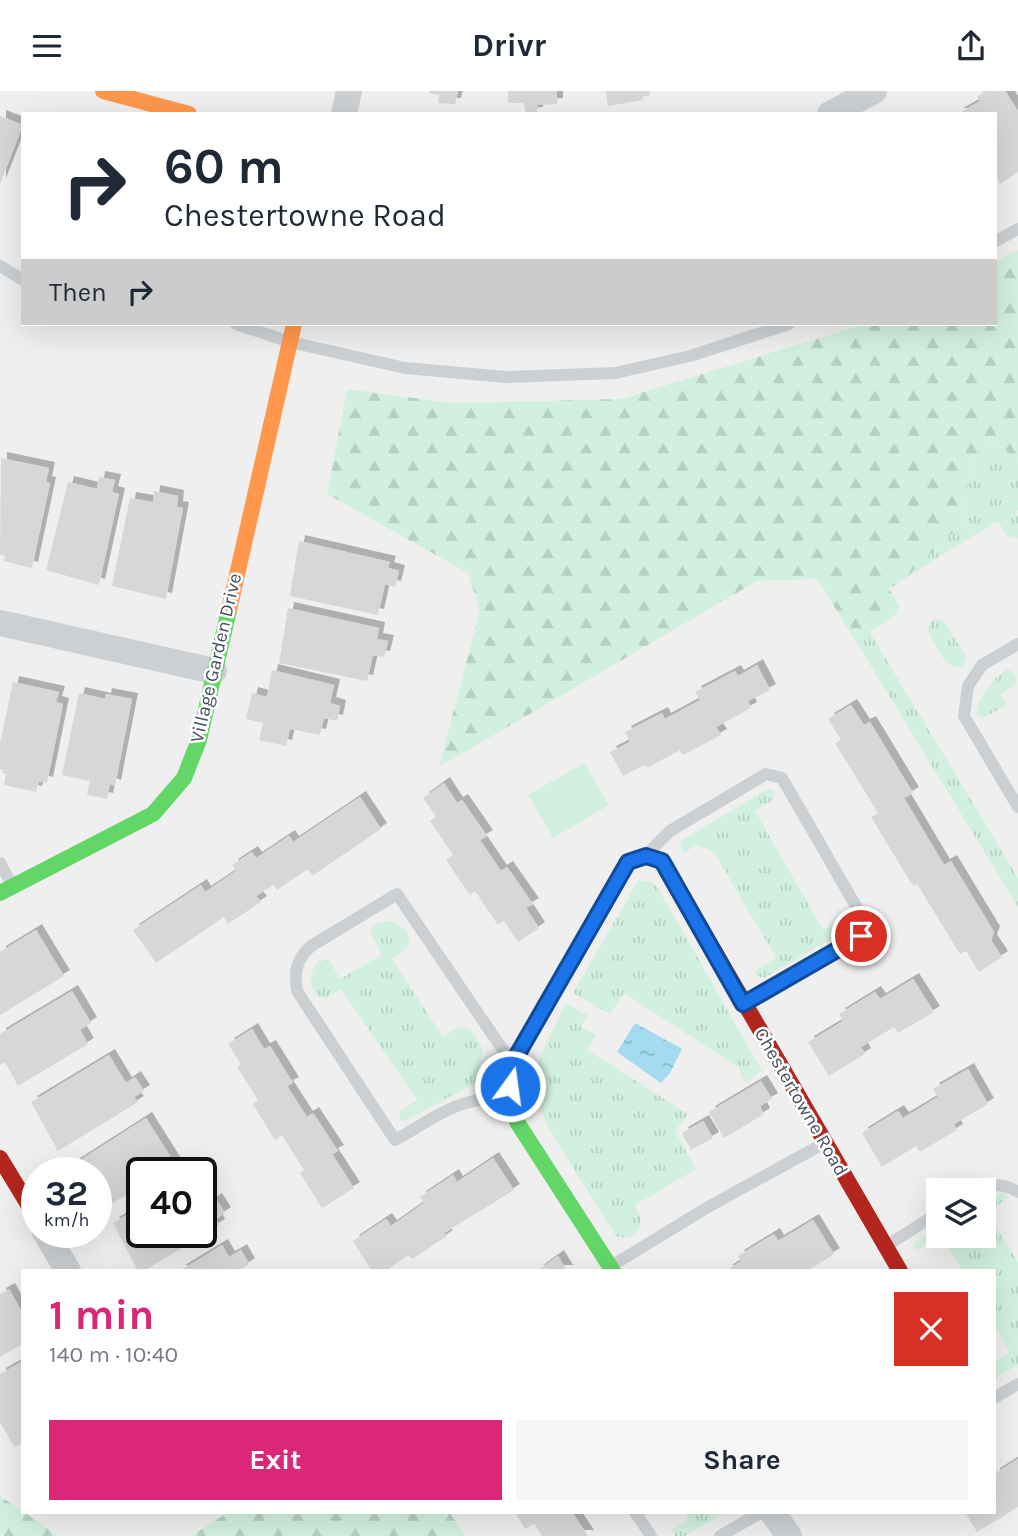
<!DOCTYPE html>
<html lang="en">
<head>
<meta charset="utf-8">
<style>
  body { margin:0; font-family:Karla,sans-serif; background:#f6f6f7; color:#1f2937; height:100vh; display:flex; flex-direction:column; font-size:26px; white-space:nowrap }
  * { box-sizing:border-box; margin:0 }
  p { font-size:23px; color:#747a83 }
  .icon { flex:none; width:38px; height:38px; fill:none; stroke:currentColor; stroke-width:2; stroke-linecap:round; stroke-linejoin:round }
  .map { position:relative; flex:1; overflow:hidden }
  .drawer { position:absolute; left:21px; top:1178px; width:975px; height:245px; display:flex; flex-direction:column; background:#fff; border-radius:0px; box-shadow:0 7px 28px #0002 }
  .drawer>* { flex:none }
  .top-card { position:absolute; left:21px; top:21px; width:976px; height:214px; border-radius:0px; box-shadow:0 7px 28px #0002; background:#fff; color:#1f2937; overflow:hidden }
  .tools { position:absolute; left:926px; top:1087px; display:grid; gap:14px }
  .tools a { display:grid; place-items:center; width:70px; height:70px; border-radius:0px; background:#fff; box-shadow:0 7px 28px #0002; font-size:35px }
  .speed { position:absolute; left:21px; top:1066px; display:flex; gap:14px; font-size:35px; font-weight:700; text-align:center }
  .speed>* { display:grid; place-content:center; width:91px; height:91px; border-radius:50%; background:#fff; box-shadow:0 7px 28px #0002; line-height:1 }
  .speed small { font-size:18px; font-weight:400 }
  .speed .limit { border:4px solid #111; border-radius:10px; background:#fff; color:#111 }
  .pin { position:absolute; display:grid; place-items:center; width:60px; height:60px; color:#fff; margin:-30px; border:4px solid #fff; border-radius:50%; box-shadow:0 2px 7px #0007 }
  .me { position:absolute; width:77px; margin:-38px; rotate:14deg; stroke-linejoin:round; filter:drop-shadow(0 0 5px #0008) }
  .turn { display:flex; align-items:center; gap:24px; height:147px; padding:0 28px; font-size:32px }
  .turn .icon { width:91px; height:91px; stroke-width:2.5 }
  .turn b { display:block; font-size:49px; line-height:60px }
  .then { display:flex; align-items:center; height:66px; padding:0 28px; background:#0003; gap:14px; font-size:26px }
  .round { display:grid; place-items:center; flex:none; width:74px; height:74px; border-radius:0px; background:#f6f6f7 }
  .headline { display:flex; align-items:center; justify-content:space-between; height:119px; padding:0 28px }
  h1 { font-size:42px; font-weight:700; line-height:52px; color:#db2777 }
  .primary-button { display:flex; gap:14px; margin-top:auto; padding:14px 28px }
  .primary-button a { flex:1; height:80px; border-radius:0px; background:#db2777; color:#fff; font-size:28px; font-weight:700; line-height:80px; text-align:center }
  .primary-button a+a { background:#f6f6f7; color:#1f2937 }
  header { display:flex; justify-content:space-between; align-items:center; height:91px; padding:0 28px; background:#fff; font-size:32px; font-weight:700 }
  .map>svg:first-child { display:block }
  .grass { fill:url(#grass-tufts) }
  .forest { fill:url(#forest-firs) }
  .green { fill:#d2f0e0 }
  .water { fill:url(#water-ripples) }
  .building { fill:#d7d7d9; filter:url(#shadow) }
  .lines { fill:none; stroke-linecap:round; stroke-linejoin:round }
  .lane { stroke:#cdd0d3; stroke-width:12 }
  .street { stroke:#cdd0d3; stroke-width:26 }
  .fast { stroke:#63d668; stroke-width:16 }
  .slow { stroke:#ff974d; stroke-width:16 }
  .jam { stroke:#b3261e; stroke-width:16 }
  .route-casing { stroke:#114b97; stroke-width:18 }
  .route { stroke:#1a73e8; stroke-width:12 }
  .labels { text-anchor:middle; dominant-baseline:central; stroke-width:5; stroke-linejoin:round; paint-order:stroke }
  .street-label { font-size:19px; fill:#45505d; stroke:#fff }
</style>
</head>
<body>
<header><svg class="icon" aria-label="menu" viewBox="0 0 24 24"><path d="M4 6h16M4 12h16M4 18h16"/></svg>Drivr<svg class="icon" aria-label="share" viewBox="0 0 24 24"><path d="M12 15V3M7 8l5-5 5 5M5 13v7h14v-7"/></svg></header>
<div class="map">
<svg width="1018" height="1445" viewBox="0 0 1018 1445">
  <defs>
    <pattern id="grass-tufts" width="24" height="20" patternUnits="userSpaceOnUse" patternTransform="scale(1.75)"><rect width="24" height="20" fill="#d2f0e0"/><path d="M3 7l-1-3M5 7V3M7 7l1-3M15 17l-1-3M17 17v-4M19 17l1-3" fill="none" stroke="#b6d0c3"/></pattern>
    <pattern id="forest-firs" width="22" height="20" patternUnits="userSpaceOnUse" patternTransform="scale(1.75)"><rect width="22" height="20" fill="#d2f0e0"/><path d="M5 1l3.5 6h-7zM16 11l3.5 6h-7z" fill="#b6d0c3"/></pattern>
    <pattern id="water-ripples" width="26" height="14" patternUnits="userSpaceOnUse" patternTransform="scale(1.75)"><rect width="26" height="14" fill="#a5dbf0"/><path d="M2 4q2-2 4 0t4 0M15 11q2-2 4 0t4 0" fill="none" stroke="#88b4c6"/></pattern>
    <filter id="shadow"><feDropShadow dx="6" dy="-6" stdDeviation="0" flood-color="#0004"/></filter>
  </defs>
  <rect width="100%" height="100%" fill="#f0efef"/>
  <g class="grass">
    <path d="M986 355 1003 357 1018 370V419L1015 421 1018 426V447C1006 449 1004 439 998 430L905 487 961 434 972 368Z"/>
    <path d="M940 528 944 530 967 567 962 576C945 580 936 554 928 541L930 532 933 529Z"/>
    <path d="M869 540 1018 787V816L855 549Z"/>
    <path d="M1007 579 1012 580 1017 587 1015 594 1001 603 1007 614 985 626 977 625C975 611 994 585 1007 579Z"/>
    <path d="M770 698 775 700 773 709 755 720 823 839 845 828 847 832 841 842 764 887 755 884V880L776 867 714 761 697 754 683 762 680 753 682 749 765 700Z"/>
    <path d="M638 790H649L658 797 762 980 745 992 738 976 624 902 610 923 573 902Z"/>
    <path d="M389 830C401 834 411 840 409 855L392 868 443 946 458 936 469 937 482 956 483 960 477 991 405 1030 400 1029 399 1021 417 1009 341 898 326 907 319 906C308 895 309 882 318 870L329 869 340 888 382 864 371 843V837L376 833Z"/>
    <path d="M566 912 587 924 581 936 596 944 587 959 688 1023 675 1040 696 1078 635 1114 640 1126 641 1135C634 1146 628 1149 616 1145L549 1038 536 1012 534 989 542 961Z"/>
    <path d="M1003 1101 1007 1103 1008 1107 987 1121 1018 1171V1273L996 1287 994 1286V1272L1010 1261 994 1234V1180L962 1179 948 1156 931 1152 916 1159 913 1155 915 1151 938 1137V1144H984V1110Z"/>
    <path d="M688 1421H726L685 1445H675L672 1438 686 1430Z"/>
  </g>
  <g class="forest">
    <path d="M1018 159V370L1003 357 986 355 972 368 961 434 905 487 889 498 899 514 897 523 855 549 817 488 757 490 439 676 480 519 468 482 327 403 347 298 452 312 621 308 865 233H996V170Z"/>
    <path d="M0 1405 59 1445H0Z"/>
    <path d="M229 1421H449L466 1445H190Z"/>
  </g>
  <path class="green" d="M584 672 609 714 553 747 528 704Z"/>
  <path class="water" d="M635 932 682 958 670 982 661 992 617 961Z"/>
  <g class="building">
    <path d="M430 0H458L455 13 438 12 439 4 429 2Z"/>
    <path d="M508 0H557V13L538 14 537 22 526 23 524 12H508Z"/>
    <path d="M606 0H649L650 4 642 6 643 9 608 15Z"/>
    <path d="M986 0H1005L1018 20V81L1000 93 996 85V23H957L980 10 977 6Z"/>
    <path d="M0 25 23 34 0 93Z"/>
    <path d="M1 367 49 377 46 391 50 392 32 477 4 470 5 465 0 464Z"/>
    <path d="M99 386 115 389 112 401 119 403 99 494 46 479 68 391 97 398Z"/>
    <path d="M154 400 178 405 177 416 183 417 166 508 112 495 130 407 153 411Z"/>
    <path d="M299 450 390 471 388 477 399 480 395 496 385 493 378 524 290 505Z"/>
    <path d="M288 517 379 537 377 548 388 550 384 566 373 564 367 590 279 572Z"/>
    <path d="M757 574 770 599 748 610 751 617 716 636 721 644 683 664 680 659 647 677 645 674 623 685 610 661 630 651 625 641 662 622 665 628 700 609 695 601 735 580 738 585Z"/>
    <path d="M272 579 334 594 330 612 340 615 337 630 324 627 320 644 290 638 286 655 259 649 263 632 246 628 252 602 267 606Z"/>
    <path d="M13 591 59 601 56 611 63 613 47 692 39 690 36 701 4 694 6 683 2 682 3 678H0V652Z"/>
    <path d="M79 602 105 608 106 603 132 608 115 695 110 693 107 708 87 704 90 690 62 684Z"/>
    <path d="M851 614 864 634 870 631 913 702 904 707 944 774 951 770 994 841 991 849 1002 866 979 881 966 860 960 863 917 793 913 795 871 726 878 722 835 652 841 649 828 628Z"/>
    <path d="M444 692 457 712 462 709 487 745 480 749 501 780 507 776 533 813 526 817 539 837 518 851 504 830 498 834 475 800 470 804 446 769 453 764 430 730 436 725 423 707Z"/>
    <path d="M360 706 381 738 312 785 308 778 277 799 273 794 256 805 261 811 228 833 224 826 156 872 133 839 201 794 205 801 236 780 232 774 252 761 256 767 289 745 293 751Z"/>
    <path d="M36 839 64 885 0 924V861Z"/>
    <path d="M913 888 934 921 898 942 894 936 861 956 865 963 829 985 808 951 843 930 839 923 875 901 880 908Z"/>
    <path d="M72 900 91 932 80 939 88 953 18 995 5 971 0 974V943Z"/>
    <path d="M252 938 264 958 270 955 293 992 287 995 307 1026 313 1022 338 1060 332 1063 354 1097 322 1117 300 1082 304 1079 282 1044 275 1049 253 1013 258 1009 237 976 241 973 228 953Z"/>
    <path d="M109 964 126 992 135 986 144 1000 134 1006 138 1011 58 1060 31 1011Z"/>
    <path d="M968 978 988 1013 954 1033 957 1039 920 1061 916 1055 882 1076 862 1042 898 1020 903 1027 938 1006 933 998Z"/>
    <path d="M761 990 772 1008 760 1015 764 1023 724 1047 709 1021Z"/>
    <path d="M146 1027 175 1073 161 1082H142V1094L106 1116 96 1099V1082H79L74 1073Z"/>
    <path d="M703 1030 713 1047 691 1059 682 1042Z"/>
    <path d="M493 1067 514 1099 444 1142 447 1145 412 1168 408 1164 385 1180H372L353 1150 386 1128 391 1135 424 1112 420 1106 453 1084 457 1091Z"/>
    <path d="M201 1104 207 1114 216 1108 225 1122 216 1128 219 1134 144 1180H138L113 1132 142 1115V1141H201Z"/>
    <path d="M813 1129 834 1163 807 1180H726L741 1170 738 1165 774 1143 778 1150Z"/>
    <path d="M222 1154 229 1166 241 1159 249 1173 238 1180H179Z"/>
    <path d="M558 1165 567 1180H537Z"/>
    <path d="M9 1198 23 1223V1253L0 1266V1203Z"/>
    <path d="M23 1270V1352L14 1356 0 1331V1283Z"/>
    <path d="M1018 1368V1416L977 1441 965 1421H994V1383Z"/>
    <path d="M515 1421H572L588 1445H542L534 1433 525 1438Z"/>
  </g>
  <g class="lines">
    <g class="lane">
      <path d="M996 150 1018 138"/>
      <path d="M0 175 23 189"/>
      <path d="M236 233 290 251 405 277 506 286 615 282 690 265 789 233"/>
      <path d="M1018 553 982 574 968 595 964 625 1018 716"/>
      <path d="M648 762 670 740 766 683 782 687 864 829 861 845 746 911"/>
      <path d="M0 772 11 792"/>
      <path d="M508 1009C461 1003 435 1027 395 1049L297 900C294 880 296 869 311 855L397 803 509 968"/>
      <path d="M974 1099C989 1092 1004 1092 1018 1101"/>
      <path d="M888 1154 938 1122"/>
      <path d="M613 1174 708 1116 821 1054"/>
      <path d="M994 1307 1018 1293"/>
      <path d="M635 1421 651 1445"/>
      <path d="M720 1445 762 1421"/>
    </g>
    <g class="street">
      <path d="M344 23 349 0"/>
      <path d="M830 23 874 0"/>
      <path d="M0 532 214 580"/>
      <path d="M45 1141 68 1180"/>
      <path d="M772 1421 789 1445"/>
    </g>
    <g class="fast">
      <path d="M0 802 153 723 184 687 199 649 229 519"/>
      <path d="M613 1180 517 1031 510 995 516 966 618 788"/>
    </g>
    <g class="slow">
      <path d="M103 0 189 23"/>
      <path d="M229 519 294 233"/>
    </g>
    <g class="jam">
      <path d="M618 788 628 771 646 765 662 770 900 1180"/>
      <path d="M0 1067 37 1128"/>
    </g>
  </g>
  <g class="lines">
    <defs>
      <path id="route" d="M510 995 516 966 628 771 646 765 662 770 743 913 861 845"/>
    </defs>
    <use href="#route" class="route-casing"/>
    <use href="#route" class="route"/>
  </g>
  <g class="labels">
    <g class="street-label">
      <text transform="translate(216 567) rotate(-77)">Village Garden Drive</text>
      <text transform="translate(801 1011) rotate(60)">Chestertowne Road</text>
    </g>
  </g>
</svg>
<div class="tools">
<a><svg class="icon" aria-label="layers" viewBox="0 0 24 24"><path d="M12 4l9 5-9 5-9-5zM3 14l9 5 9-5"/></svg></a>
</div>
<div class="speed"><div>32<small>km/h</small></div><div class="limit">40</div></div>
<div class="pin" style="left:861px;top:845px;background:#d93025"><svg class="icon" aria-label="arrive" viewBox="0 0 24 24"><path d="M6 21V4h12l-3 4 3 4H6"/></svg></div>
<svg class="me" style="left:510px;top:995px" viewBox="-20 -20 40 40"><circle r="17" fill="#1a73e8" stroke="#fff" stroke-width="3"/><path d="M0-11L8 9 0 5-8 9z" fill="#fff"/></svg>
<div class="top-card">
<div class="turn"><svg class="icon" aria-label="right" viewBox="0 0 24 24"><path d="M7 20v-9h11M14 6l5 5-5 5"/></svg><div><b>60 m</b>Chestertowne Road</div></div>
<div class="then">Then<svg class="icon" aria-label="right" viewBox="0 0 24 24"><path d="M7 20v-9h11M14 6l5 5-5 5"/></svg></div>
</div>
<section class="drawer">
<div class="headline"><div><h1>1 min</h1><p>140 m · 10:40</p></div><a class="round" style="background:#d93025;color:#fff"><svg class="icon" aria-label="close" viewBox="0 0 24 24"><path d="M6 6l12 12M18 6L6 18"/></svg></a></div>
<div class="primary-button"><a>Exit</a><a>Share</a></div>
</section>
</div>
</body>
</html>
